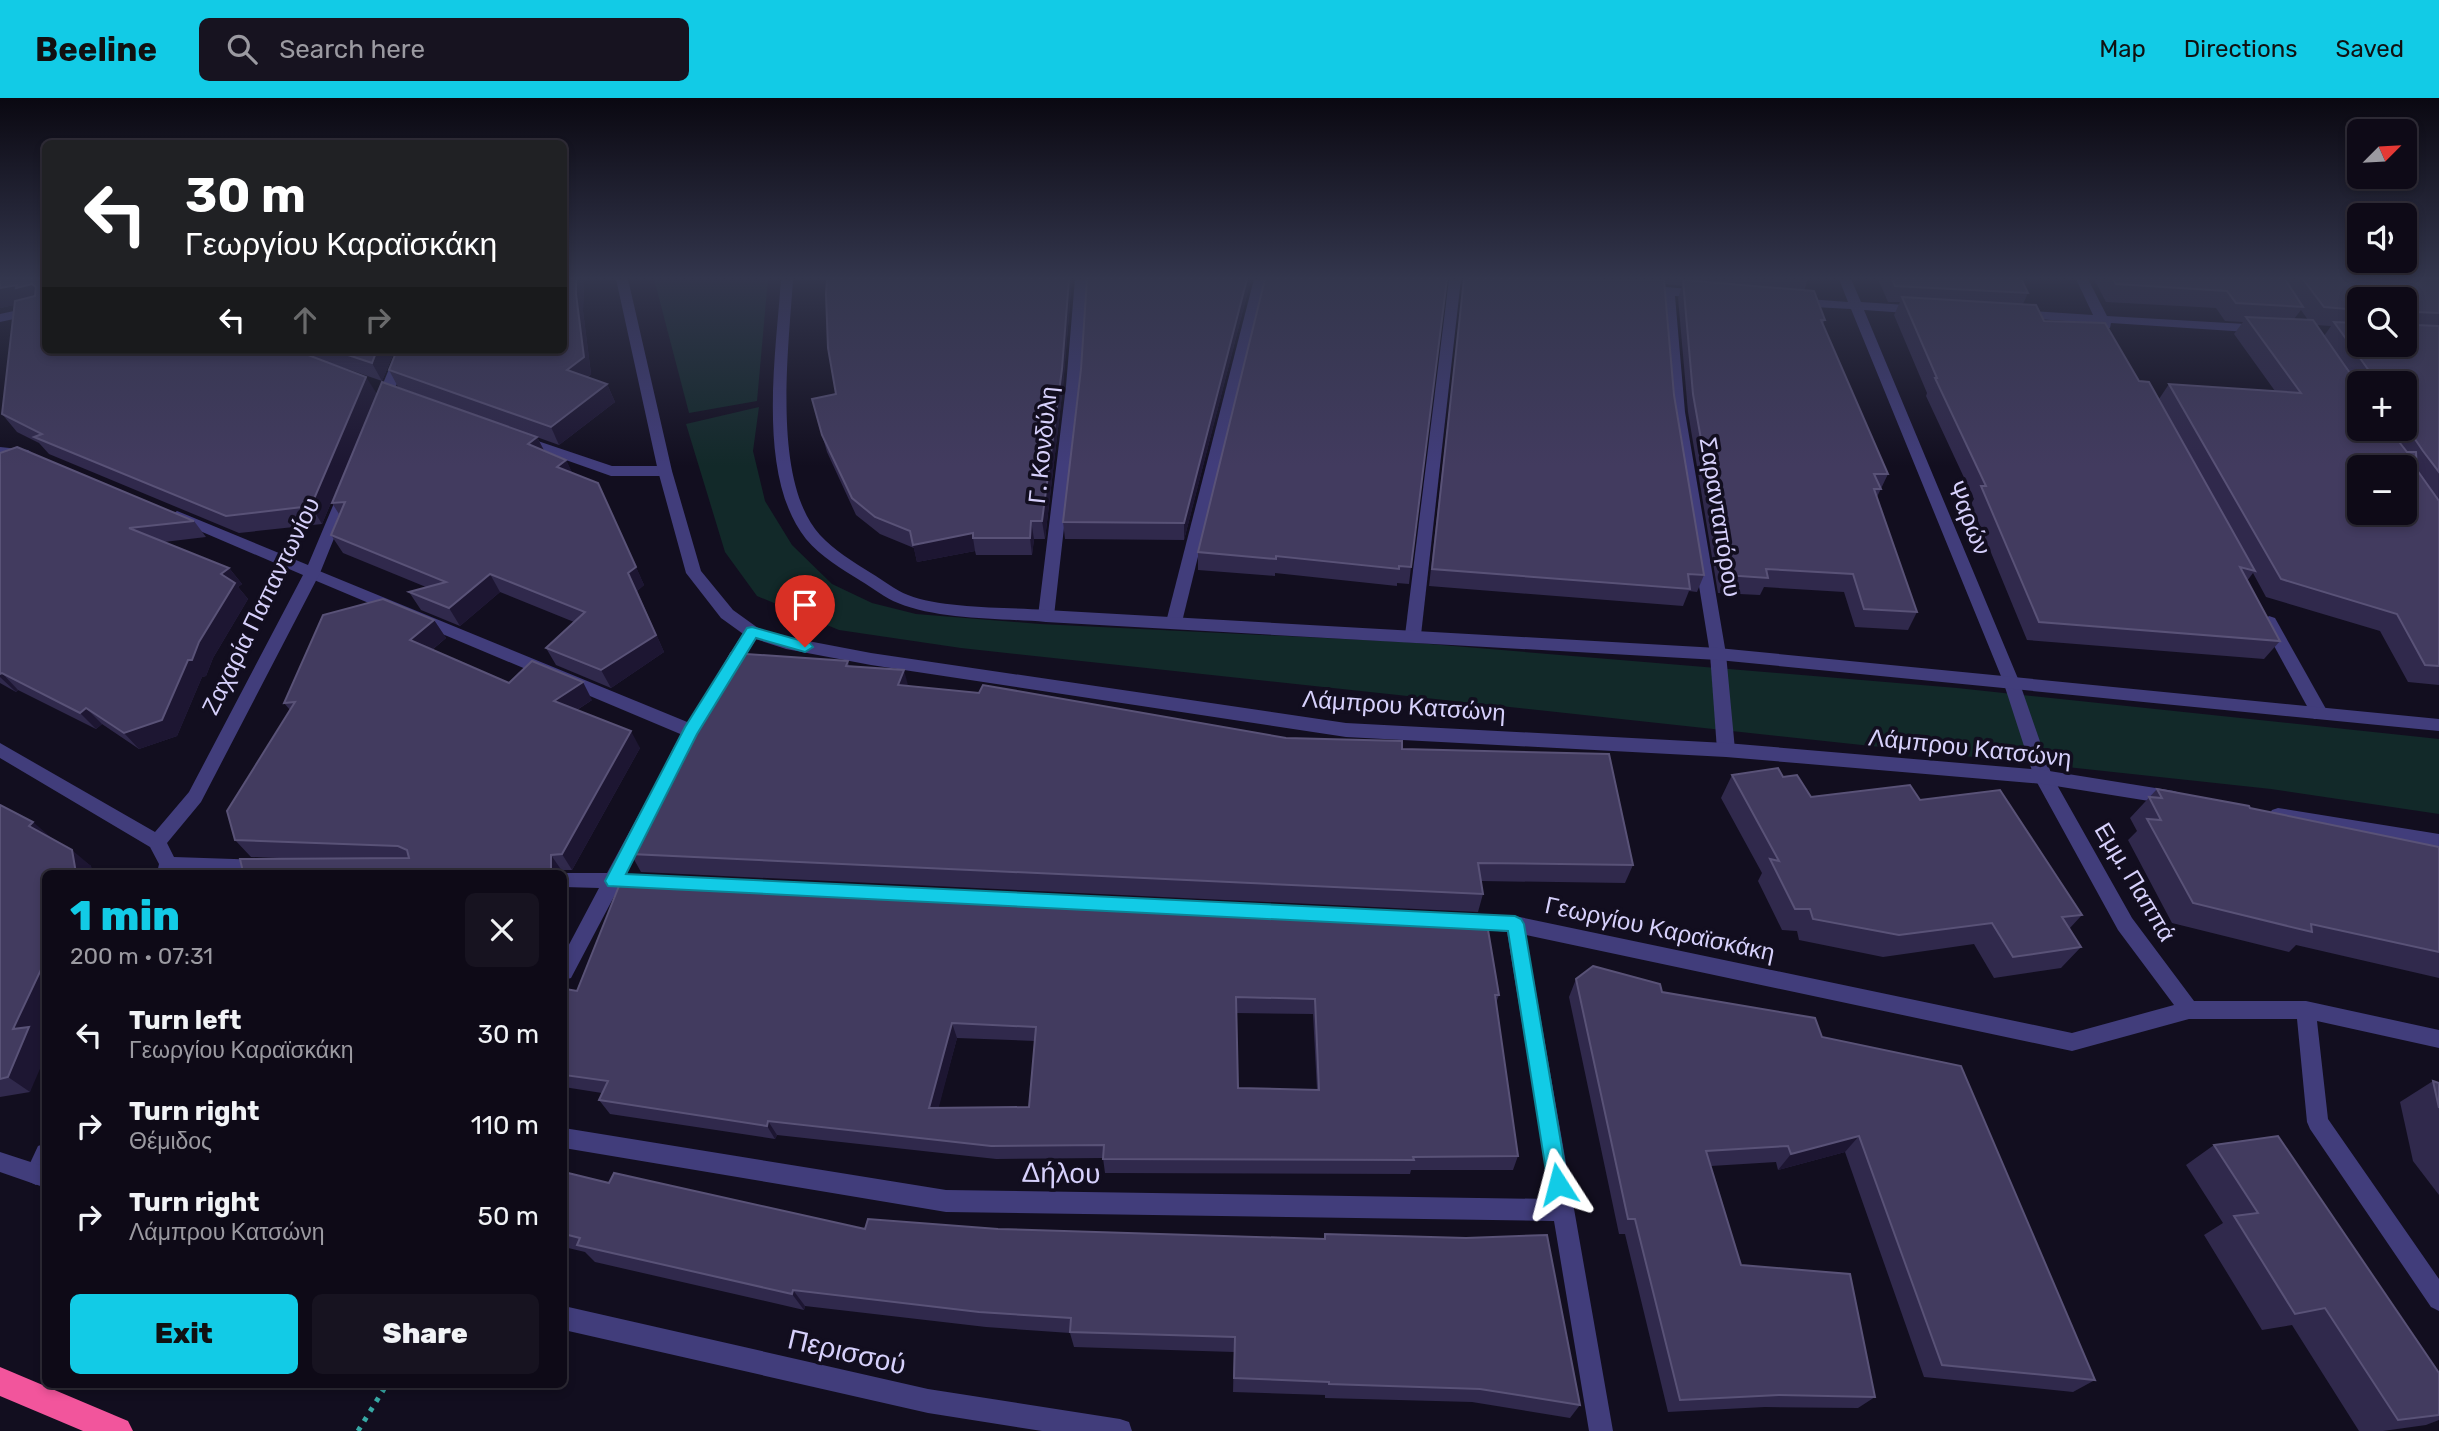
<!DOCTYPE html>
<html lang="en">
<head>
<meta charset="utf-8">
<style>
  body { margin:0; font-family:Rubik,sans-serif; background:#171320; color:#f1f3f6; height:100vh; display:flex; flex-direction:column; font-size:26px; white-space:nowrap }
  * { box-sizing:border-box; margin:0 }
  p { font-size:23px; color:#9b9aa1 }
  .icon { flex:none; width:38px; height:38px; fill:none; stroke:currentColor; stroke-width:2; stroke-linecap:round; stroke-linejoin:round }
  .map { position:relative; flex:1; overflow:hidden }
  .panel { position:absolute; left:42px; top:772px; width:525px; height:518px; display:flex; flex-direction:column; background:#0e0a17; border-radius:10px; box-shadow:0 4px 10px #0003,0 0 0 2px #2e2b36 }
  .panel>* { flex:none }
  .hud { position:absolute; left:42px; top:42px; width:525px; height:214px; border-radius:10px; box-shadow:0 4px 10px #0003,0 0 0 2px #2e2b36; background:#202124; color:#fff; overflow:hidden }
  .needle { width:46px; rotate:66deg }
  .controls { position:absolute; left:2347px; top:21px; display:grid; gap:14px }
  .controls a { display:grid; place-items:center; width:70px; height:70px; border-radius:10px; background:#0e0a17; box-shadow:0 4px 10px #0003,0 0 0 2px #2e2b36; font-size:35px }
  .pin { position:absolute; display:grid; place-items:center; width:60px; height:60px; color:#fff; margin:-72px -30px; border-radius:50% 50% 50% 0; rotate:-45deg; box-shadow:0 0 7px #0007 }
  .pin .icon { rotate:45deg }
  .me { position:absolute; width:77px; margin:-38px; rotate:351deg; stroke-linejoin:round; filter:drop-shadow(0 0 5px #0008) }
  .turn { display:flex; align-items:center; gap:24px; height:147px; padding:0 28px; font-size:32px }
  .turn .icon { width:91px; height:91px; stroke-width:2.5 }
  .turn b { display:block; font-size:49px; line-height:60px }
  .lanes { display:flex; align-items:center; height:66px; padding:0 28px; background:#0003; justify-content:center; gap:35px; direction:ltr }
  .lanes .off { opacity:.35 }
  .round { display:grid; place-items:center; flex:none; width:74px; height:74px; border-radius:10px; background:#171320 }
  .overview { display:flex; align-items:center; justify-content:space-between; height:119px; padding:0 28px }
  h1 { font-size:42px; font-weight:800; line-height:52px; color:#12cbe6 }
  .cta { display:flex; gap:14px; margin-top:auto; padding:14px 28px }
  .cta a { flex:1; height:80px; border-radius:10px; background:#12cbe6; color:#111; font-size:28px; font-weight:800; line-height:80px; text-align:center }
  .cta a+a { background:#171320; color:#f1f3f6 }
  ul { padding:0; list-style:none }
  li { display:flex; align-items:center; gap:21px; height:91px; padding:0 28px }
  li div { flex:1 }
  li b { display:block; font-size:26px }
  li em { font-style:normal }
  header { display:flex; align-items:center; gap:42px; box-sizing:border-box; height:98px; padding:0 35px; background:#12cbe6; color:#111 }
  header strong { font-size:33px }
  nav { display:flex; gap:38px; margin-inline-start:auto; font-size:24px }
  .search { width:490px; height:63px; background:#171320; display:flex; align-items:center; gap:18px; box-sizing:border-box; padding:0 24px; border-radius:10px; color:#9b9aa1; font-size:26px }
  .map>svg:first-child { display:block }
  .green { fill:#122929 }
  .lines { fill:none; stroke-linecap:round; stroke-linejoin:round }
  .path { stroke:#37a9a5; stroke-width:5; stroke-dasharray:4.5 7; stroke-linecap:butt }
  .pedestrian { fill:#413d7b; fill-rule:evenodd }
  .minor { fill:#413d7b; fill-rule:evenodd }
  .tertiary { fill:#413d7b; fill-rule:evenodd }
  .motorway { fill:#f2559c; fill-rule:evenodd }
  .wall { fill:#30294c; fill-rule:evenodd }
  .shaded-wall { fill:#1d1632 }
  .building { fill:#423b5f; stroke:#595277; stroke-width:2; fill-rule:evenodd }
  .route { fill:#12cbe6; stroke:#0c8496; stroke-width:2 }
  .labels { text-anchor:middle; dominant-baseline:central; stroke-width:7; stroke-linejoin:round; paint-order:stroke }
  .street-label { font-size:24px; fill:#d6d0fb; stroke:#120e1f }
  .near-street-label { font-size:28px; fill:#d6d0fb; stroke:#120e1f }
</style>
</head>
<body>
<header>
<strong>Beeline</strong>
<div class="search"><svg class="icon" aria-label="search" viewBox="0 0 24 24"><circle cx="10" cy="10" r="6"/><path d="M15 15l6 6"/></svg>Search here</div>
<nav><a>Map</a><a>Directions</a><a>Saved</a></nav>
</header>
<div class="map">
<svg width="2439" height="1333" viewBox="0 0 2439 1333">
  <rect width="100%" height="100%" fill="#120e1f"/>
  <g class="green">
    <path d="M654 181H768L757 303 689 315Z"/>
    <path d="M759 309 753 353 765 403 792 447 832 486 872 505 916 516 1040 526 1405 544 1957 590 2439 641V716L2271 691 961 550 839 532 757 498 725 454 686 326Z"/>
  </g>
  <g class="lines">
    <path class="path" d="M358 1333 387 1286"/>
    <g class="pedestrian">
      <path d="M312 470 697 628 700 633 697 638H685L307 479 304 475Z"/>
      <path d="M1718 550 1726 556 1735 652 1732 657H1720L1717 652 1710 556Z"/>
    </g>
    <g class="minor">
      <path d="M1075 181H1087L1080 288 1054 518 1046 524 1038 518 1066 288Z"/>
      <path d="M1254 181H1266L1182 524 1174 530 1166 524Z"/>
      <path d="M1449 181H1461L1421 537 1413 543 1405 537Z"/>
      <path d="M1839 181H1851L1861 204 1921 208 1927 212 1921 216 1864 212 2019 583 2052 678 2132 820 2194 903H2306L2439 932V950L2317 923 2328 1021 2439 1181V1213L2431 1209 2310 1031 2307 1024 2297 921H2189L2072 953 1526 837 1613 1333H1589L1554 1123 946 1114 564 1050V1030L946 1092 1551 1101 1507 834 1458 829 1455 823 1458 817 1465 815 1515 818 2072 935 2174 907 2118 832 2034 679 2003 583 1851 211 1795 208 1789 204 1795 200 1848 204Z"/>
      <path d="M2076 181H2088L2107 218 2263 227 2269 231 2263 235 2111 225 2110 230 2105 231 2097 225 2019 220 2013 216 2019 212 2093 217Z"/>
      <path d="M1642 187 1701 192 1707 196 1701 200 1675 198 1685 314 1726 556 1718 562 1710 556 1671 314 1662 196 1638 194V188Z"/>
      <path d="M46 206V214L0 224V216Z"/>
      <path d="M397 252H411L388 307 381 311 376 310 374 307Z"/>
      <path d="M520 337 612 368H665L672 373 665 378H611L515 344V338Z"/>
      <path d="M0 349 28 352 35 357 28 362 0 357Z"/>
      <path d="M347 386 354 391 320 475 201 704 167 745 174 759 264 762 271 765 273 770 271 775H157L159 766 150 749 0 660V645L155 734 189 694 303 477 172 421 170 418 177 413 182 415 308 467 340 391Z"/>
      <path d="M2269 518 2275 520 2326 611 2328 616 2326 621H2314L2261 524Z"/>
      <path d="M752 528 758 530 760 534 758 538 732 580H720L718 576 720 572 746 530Z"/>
      <path d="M651 703 657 705 660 710 626 776 650 778 652 784 650 790 618 791 571 880 564 882V856L599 790 564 789V775H558H607L645 705Z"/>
      <path d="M46 1045V1080L36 1087 28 1083 25 1076 38 1048Z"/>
    </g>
    <g class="tertiary">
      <path d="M616 181H628L672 373 701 473 733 512 758 530 787 539 871 555 1346 625 1726 645 2043 672 2174 693 2180 695 2183 700 2180 705 2174 707 2043 686 1726 659 1346 639 871 567 786 551 746 538 721 520 686 475 658 373Z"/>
      <path d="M781 181H793C789 249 771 383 820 437 834 452 853 464 871 475 883 482 895 492 908 497 943 511 1007 509 1046 512L1718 550 2439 621V633L1718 562 1046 524C1001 520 939 522 898 505 885 500 873 490 861 483 842 471 821 459 806 441 756 378 776 257 781 181Z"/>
      <path d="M2278 710 2439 736V750L2278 724 2272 722 2269 717 2272 712Z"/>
      <path d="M0 1054 46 1069V1090L0 1074Z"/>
      <path d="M564 1208 928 1291 1120 1321 1129 1324 1132 1333H1042L928 1315 564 1232Z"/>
    </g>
    <path class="motorway" d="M0 1269 128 1323 133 1333H83L0 1298Z"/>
  </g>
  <g class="wall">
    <path d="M0 181H46V252H395L382 283 304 256 377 296 322 426 239 435 49 356 39 345 17 334 2 316 14 207 0 210Z"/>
    <path d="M564 181H582L584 184 583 213 591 276 588 279 607 286 615 304 559 347 398 289 389 272Z"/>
    <path d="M827 181H1072L1063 288 1045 441H1034L1032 457H976L975 453 917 464 914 450 880 436 856 417 827 354 812 301 836 296Z"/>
    <path d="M1251 181 1184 442 1065 441 1063 424 1081 271Z"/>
    <path d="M1265 181 1411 469 1409 486 1397 485V488L1275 475V478L1198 472V454Z"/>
    <path d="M1464 181H1808L1804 193 1825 222 1823 226 1888 376 1877 399 1917 514 1908 532 1855 529 1844 494 1764 489 1760 497 1718 495 1688 314 1678 200 1682 188 1665 186 1674 297 1704 477 1697 494 1689 493 1683 508 1429 488Z"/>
    <path d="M1878 181H2021L2028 195 2023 206 2044 223 2139 283 2159 301 2169 286 2275 293 2234 236 2243 224 2225 223 2216 210 2106 204 2094 181H2439V587L2408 584 2380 533 2266 499 2253 475 2247 483 2280 543 2264 561 2027 542 1971 406 1974 401 1926 298 1927 295 1894 217 1900 204H1888ZM2359 201H2404L2359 247ZM2301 212 2308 222 2294 221ZM2316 227 2331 228 2324 238ZM2359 285H2404V331H2359Z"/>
    <path d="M537 339 544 352 566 362 572 375 598 385 644 487 637 493 664 554 611 590 556 567 546 550 574 524 500 494 460 528 421 512 409 494 426 489 343 455 331 437 339 416 332 405Z"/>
    <path d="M0 355 194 423 206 439 164 444 229 470 242 486 238 489 248 501 213 560 206 578 202 579 177 638 139 651 102 626 96 631 18 592 16 594 0 585Z"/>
    <path d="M434 522 446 540 432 552 509 585 592 602 577 612 640 650 572 772 243 774 303 761 251 759 235 742 290 612 284 605Z"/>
    <path d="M848 563 849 569 908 588 1286 640 1402 651 1633 767 1625 785 1481 783 1483 796 1478 814 641 774 631 756 680 651Z"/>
    <path d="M1732 677 1783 679 1811 699 1920 702 2082 817 2069 831 2081 849 2061 870 1994 880 1974 846 1883 859 1799 842 1797 833 1782 832 1758 783 1762 775 1721 700Z"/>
    <path d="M2157 691 2439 749V880L2296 847 2289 854 2172 825 2128 742 2137 733 2130 720Z"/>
    <path d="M0 707 53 741 91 768 92 775H46L40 936 30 994 0 999Z"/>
    <path d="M1576 881 1662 894 1822 939 2095 1282 2073 1294 1924 1279 1845 1054 1778 1072 1776 1064 1711 1068 1741 1167 1875 1299 1858 1310 1765 1309 1668 1314 1625 1136H1619L1569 899Z"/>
    <path d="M577 893 1499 897 1496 905 1518 1058 1513 1072H1411L1410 1076 1105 1075 1103 1060 996 1061 777 1037 775 1041 610 1016 599 1002 602 995 564 989V894ZM1236 915 1313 916 1317 992 1238 990ZM957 940 1035 943 1029 1009 938 1010Z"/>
    <path d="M2433 983 2439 985V1097L2413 1063 2400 1004Z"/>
    <path d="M2214 1047 2439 1275V1322L2426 1327 2383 1333H2359L2292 1227 2262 1232 2204 1137 2223 1125 2186 1067Z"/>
    <path d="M564 1074 609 1085 865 1131H998L1324 1141 1325 1136 1580 1307 1570 1320 1472 1304 1325 1300V1297L1233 1294 1234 1254 1074 1249 1070 1235 986 1229 805 1208 804 1212 595 1164 585 1154 564 1149Z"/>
  </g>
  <g class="shaded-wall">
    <path d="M576 181H582L584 184 583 213 591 276 575 289 567 272 576 196Z"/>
    <path d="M1069 181H1072L1063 288 1045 441 1042 423Z"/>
    <path d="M1247 181H1251L1184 442V425Z"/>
    <path d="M32 186 45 203 28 204 0 210V190L17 187Z"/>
    <path d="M377 252H395L382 283 372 265Z"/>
    <path d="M366 279 377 296 322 426 311 408Z"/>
    <path d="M607 286 615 304 559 347 551 329Z"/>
    <path d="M537 339 546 357 528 346Z"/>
    <path d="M566 362 575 380 557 369Z"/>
    <path d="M1031 423 1034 441 1032 457 1030 440Z"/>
    <path d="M973 435V440L975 453 917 464 913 447Z"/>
    <path d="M636 469 644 487 637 493 664 554 611 590 601 572 628 475Z"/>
    <path d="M229 470 242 486 238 489 248 501 213 560 206 578 202 579 177 638 139 651 124 635 221 476Z"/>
    <path d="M490 476 500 494 460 528 449 510Z"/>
    <path d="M434 522 446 540 422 560 410 542Z"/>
    <path d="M904 572 909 591 898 587Z"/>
    <path d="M2 575 18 592 16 594 0 579V576Z"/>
    <path d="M583 584 592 602 564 620 554 603Z"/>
    <path d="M86 610 102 626 96 631 80 615Z"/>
    <path d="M631 633 640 650 572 772 562 756Z"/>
    <path d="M33 724 53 741 29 728Z"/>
    <path d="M72 752 91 768 92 775H76Z"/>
    <path d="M551 757 562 773V775H551Z"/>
    <path d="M46 861V924L40 936 46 940V957L30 994 8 979 13 931Z"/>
    <path d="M952 925 957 940 935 1024 929 1010Z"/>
    <path d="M768 1023 777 1037 775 1041 767 1028Z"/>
    <path d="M1859 1038 1845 1054 1778 1072 1791 1056Z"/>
    <path d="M793 1192 805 1208 804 1212 792 1196Z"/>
  </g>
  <g class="building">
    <path d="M0 181H46V252H295L366 279 311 408 226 418 34 339 42 336 2 316 15 203 35 198 36 189 32 186 16 190 17 187 0 190Z"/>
    <path d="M564 181H576V196L584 259 567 272 607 286 551 329 389 272 397 252H564Z"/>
    <path d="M827 181H1069L1062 271 1042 423H1031L1030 440H973V435L913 447 910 433 875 419 852 400 822 337 812 301 836 296 828 250 826 196Z"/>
    <path d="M1087 181H1247L1184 425 1063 424 1081 271Z"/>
    <path d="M1265 181H1447L1411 469 1399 468V471L1276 458V461L1198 454Z"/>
    <path d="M1464 181 1664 182 1674 297 1704 477 1688 476 1690 491 1432 471Z"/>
    <path d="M1892 181H2021L2028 195 1895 188Z"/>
    <path d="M2113 181H2285L2303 209 2236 205 2227 193 2116 186Z"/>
    <path d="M2303 181H2439V215L2417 214 2415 217 2416 227 2439 228V374L2423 353 2404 325V285H2375V281L2334 224 2359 225V247H2404V201H2359V212L2324 209Z"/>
    <path d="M1683 182 1814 193 1825 222H1821L1888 376H1874L1881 391H1874L1917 514 1864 511 1853 476 1766 471 1768 480 1725 477 1693 296Z"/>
    <path d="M1902 199 2036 207 2044 223 2105 225 2139 283 2149 284 2255 473 2240 469 2280 543 2039 524 1981 388H1986L1935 280H1937Z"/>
    <path d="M2246 219 2313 222 2359 288V331H2389L2407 354H2416L2417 372 2439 403V568L2425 567 2397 516 2281 481 2169 286 2301 295ZM2359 369H2404V415H2359Z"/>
    <path d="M333 252H377L372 265Z"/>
    <path d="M382 284 537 339 528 346 566 362 557 369 598 385 636 469 628 475 656 537 601 572 546 550 585 514 490 476 449 510 409 494 446 484 331 437 345 404 332 405Z"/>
    <path d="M17 349 194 423 129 430 229 470 221 476 235 485 199 544 192 562H188L162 622 124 635 86 610 80 615 2 575 0 576V355Z"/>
    <path d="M383 501 434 522 410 542 509 585 532 563 583 584 554 603 631 633 562 756 551 757V775H212L213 773 243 774 240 761 409 760 407 752 398 748 235 742 227 713 295 604 284 605 323 517Z"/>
    <path d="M731 555 848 563 846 568 904 572 898 587 979 595 983 587 1286 640 1402 643V651L1609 656 1633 767 1478 765 1483 796 631 756 670 659 675 649 680 651Z"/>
    <path d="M1778 670 1783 679 1797 677 1811 699 1910 687 1920 702 2000 692 2082 817 2062 819 2081 849 2013 859 1992 825 1899 837 1813 821 1810 811H1795L1770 761 1779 763 1732 677Z"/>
    <path d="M2157 691 2249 708 2250 710 2439 749V854L2311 826 2312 834 2193 805 2147 721 2161 722 2149 699 2162 700Z"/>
    <path d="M0 707 33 724 29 728 72 752 76 775H46V861L13 931 29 929 8 979 0 981Z"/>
    <path d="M623 778 1486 820 1499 897H1495L1518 1058 1413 1059 1414 1062 1103 1061 1104 1047 991 1048 768 1023 767 1028 599 1002 608 983 564 977V894L565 891 577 893ZM1236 899 1315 901 1319 992 1238 990ZM952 925 1036 929 1029 1009 929 1010Z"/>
    <path d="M1593 868 1660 886 1662 894 1815 920 1822 939 1961 968 2095 1282 1942 1267 1859 1038 1791 1056 1788 1048 1706 1053 1741 1167 1850 1176 1875 1299 1779 1297 1680 1302 1635 1121H1628L1576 881Z"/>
    <path d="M2433 983 2439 985V1010Z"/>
    <path d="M2278 1038 2439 1275V1317L2398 1322 2325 1210 2295 1216 2234 1118 2258 1115 2214 1047Z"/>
    <path d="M564 1074 609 1085 614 1075 865 1131 868 1121 998 1131 1325 1141V1136L1466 1140 1547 1137 1580 1307 1480 1291 1329 1286V1284L1234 1280 1235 1239 1070 1234 1071 1220 979 1214 793 1192 792 1196 577 1147 580 1140 564 1136Z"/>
  </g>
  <linearGradient id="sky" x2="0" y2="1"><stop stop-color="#0a0811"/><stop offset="0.49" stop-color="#33364d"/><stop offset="1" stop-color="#33364d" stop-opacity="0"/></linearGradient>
  <rect width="2439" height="368" fill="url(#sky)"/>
  <path class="route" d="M752 529 810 545 813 549 805 554 756 540 697 636 626 776 1515 818 1521 821 1524 826 1568 1086 1565 1093 1558 1096 1551 1093 1548 1086 1508 833 608 788 605 783 685 629 747 530Z"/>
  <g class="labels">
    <g class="street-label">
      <text transform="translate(1043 347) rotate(-84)">Γ. Κονδύλη</text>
      <text transform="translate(1720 419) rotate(81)">Σαρανταπόρου</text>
      <text transform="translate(1969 420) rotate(68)">Ψαρών</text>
      <text transform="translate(261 508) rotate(-64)">Ζαχαρία Παπαντωνίου</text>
      <text transform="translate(1404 608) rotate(4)">Λάμπρου Κατσώνη</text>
      <text transform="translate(1970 650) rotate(6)">Λάμπρου Κατσώνη</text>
      <text transform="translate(2135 784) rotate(59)">Εμμ. Παππά</text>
      <text transform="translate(1660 831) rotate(12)">Γεωργίου Καραϊσκάκη</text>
    </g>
    <g class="near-street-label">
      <text transform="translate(1061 1075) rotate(1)">Δήλου</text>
      <text transform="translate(847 1254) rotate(13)">Περισσού</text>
    </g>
  </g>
</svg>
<div class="controls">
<a><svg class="needle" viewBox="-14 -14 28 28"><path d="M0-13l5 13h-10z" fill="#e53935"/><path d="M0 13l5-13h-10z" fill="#9b9aa1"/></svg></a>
<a><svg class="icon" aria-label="sound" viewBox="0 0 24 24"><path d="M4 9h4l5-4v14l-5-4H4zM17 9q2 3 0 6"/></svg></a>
<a><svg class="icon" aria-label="search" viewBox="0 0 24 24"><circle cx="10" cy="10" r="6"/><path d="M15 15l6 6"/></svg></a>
<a>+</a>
<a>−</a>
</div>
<div class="pin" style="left:805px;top:549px;background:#d93025"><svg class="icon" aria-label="arrive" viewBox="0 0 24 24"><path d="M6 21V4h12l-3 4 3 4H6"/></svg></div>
<svg class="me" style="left:1558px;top:1086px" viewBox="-20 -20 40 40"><path d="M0-17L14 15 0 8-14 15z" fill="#12cbe6" stroke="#fff" stroke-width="4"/></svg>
<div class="hud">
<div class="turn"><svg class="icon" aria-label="left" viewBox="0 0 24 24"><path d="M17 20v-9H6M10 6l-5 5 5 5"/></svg><div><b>30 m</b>Γεωργίου Καραϊσκάκη</div></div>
<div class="lanes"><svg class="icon" aria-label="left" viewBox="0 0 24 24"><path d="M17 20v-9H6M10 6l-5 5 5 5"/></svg><svg class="icon off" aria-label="ahead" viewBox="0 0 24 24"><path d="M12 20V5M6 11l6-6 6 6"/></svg><svg class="icon off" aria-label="right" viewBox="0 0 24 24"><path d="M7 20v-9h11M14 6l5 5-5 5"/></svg></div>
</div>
<section class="panel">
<div class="overview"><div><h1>1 min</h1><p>200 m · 07:31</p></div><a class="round"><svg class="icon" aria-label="close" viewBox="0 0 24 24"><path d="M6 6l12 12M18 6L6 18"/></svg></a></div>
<ul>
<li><svg class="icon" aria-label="left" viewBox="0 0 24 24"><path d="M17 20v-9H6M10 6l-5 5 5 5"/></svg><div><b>Turn left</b><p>Γεωργίου Καραϊσκάκη</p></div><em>30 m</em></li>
<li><svg class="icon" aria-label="right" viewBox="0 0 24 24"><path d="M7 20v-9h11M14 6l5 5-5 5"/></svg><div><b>Turn right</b><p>Θέμιδος</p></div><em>110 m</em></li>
<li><svg class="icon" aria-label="right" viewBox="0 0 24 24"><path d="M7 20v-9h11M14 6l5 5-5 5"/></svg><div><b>Turn right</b><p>Λάμπρου Κατσώνη</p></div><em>50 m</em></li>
</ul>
<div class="cta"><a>Exit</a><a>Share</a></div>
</section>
</div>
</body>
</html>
